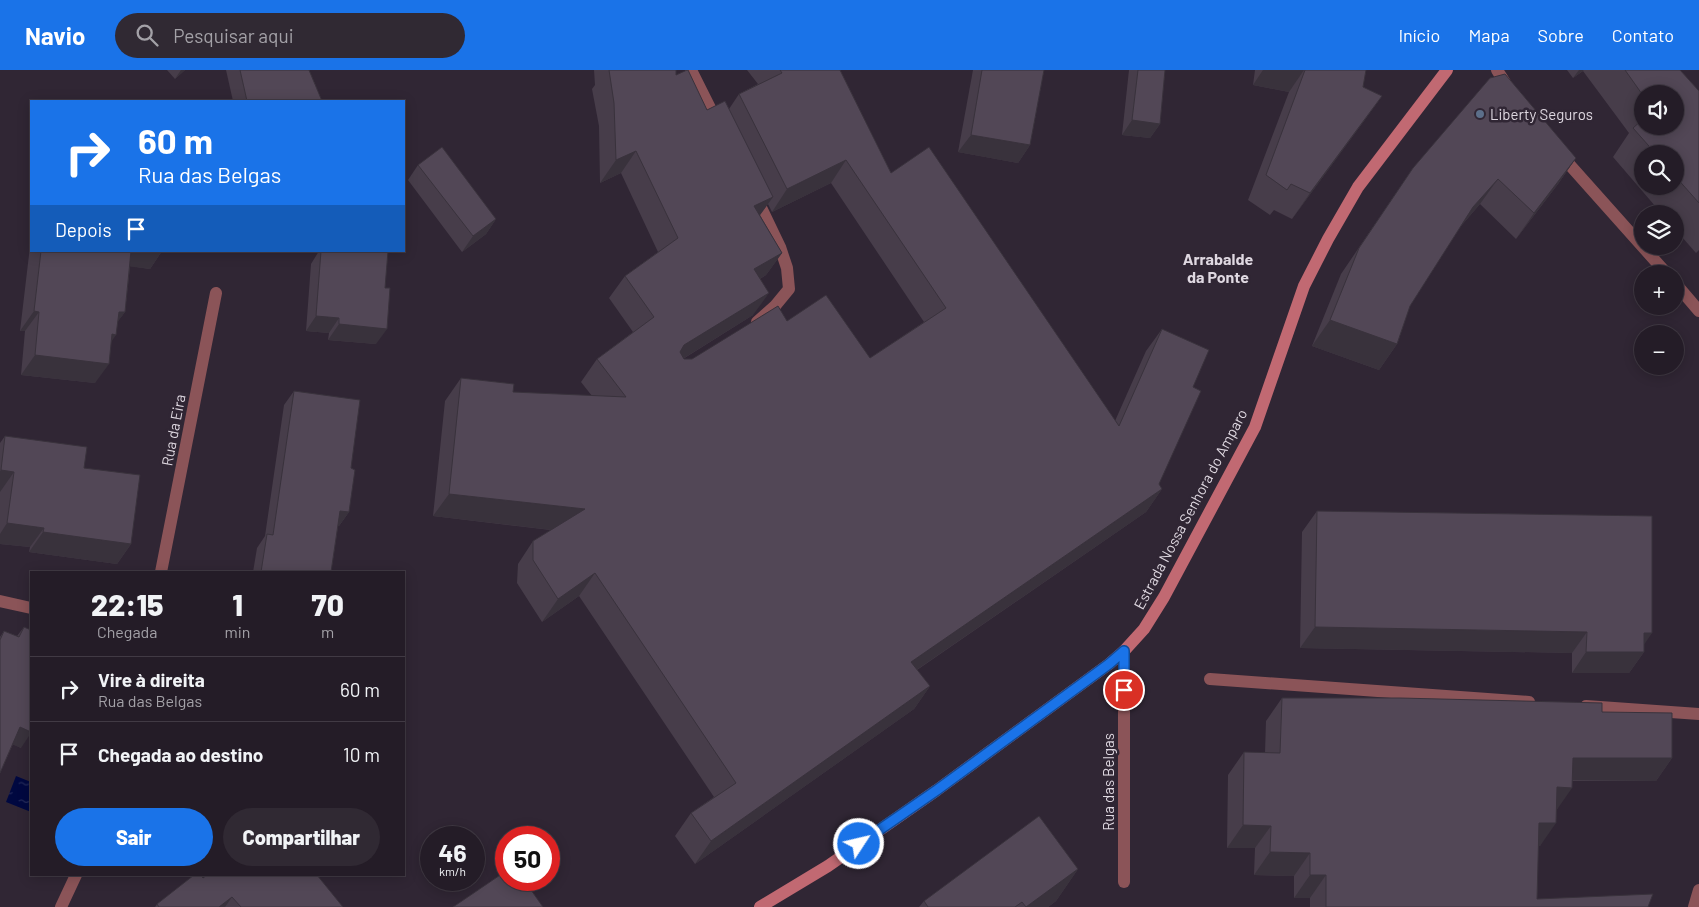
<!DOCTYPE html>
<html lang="pt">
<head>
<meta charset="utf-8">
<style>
  body { margin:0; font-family:Barlow,sans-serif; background:#302933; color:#f1f3f6; height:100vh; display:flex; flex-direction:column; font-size:19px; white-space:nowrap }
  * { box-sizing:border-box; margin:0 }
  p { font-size:16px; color:#a3a1a7 }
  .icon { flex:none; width:28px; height:28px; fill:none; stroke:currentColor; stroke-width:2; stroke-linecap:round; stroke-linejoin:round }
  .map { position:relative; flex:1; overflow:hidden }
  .details { position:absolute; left:30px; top:501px; width:375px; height:305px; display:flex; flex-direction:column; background:#241c27; border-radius:0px; box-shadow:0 2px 12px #0003,0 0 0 1px #413a44 }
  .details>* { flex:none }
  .guide { position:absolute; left:30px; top:30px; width:375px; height:152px; border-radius:0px; box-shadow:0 2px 12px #0003,0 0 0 1px #413a44; background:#1a73e8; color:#fff; overflow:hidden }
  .controls { position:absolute; left:1634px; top:15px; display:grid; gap:10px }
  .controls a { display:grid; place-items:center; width:50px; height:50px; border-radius:50%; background:#241c27; box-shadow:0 2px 12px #0003,0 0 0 1px #413a44; font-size:25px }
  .speed { position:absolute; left:420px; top:756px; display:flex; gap:10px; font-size:25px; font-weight:700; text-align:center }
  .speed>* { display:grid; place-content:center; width:65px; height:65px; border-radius:50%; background:#241c27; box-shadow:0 2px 12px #0003,0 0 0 1px #413a44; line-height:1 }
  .speed small { font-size:12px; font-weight:400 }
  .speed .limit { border:8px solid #d22; background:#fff; color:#111 }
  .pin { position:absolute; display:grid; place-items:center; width:42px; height:42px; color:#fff; margin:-21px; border:2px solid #fff; border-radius:50%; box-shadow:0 1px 5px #0007 }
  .me { position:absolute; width:55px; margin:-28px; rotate:55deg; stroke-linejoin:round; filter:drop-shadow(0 0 4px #0008) }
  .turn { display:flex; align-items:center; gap:18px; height:105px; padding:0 25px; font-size:22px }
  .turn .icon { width:65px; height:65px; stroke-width:2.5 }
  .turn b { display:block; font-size:35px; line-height:42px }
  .then { display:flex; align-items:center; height:48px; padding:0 25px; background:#0003; gap:10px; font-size:19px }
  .eta { display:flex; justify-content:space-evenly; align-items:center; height:85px; text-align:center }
  .eta b { font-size:30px; font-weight:800; line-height:35px }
  .primary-button { display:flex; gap:10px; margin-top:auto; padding:10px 25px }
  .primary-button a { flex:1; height:58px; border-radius:30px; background:#1a73e8; color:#fff; font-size:20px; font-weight:800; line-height:58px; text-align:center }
  .primary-button a+a { background:#302933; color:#f1f3f6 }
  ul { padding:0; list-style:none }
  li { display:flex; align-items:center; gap:15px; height:65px; padding:0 25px; border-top:1px solid #413a44 }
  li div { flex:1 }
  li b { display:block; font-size:19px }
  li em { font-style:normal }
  header { display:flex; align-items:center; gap:30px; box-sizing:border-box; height:70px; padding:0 25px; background:#1a73e8; color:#fff }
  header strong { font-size:24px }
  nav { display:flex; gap:28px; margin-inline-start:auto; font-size:18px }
  .search { width:350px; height:45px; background:#302933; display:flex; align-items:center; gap:12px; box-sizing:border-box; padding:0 18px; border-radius:28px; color:#a3a1a7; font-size:19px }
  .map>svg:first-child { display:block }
  .water { fill:url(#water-ripples) }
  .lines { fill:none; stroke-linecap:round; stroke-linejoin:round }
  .lane { stroke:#8b5458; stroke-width:12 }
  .street { stroke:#8b5458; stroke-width:12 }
  .secondary { stroke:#c16972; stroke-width:12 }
  .wall { fill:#473d4a; fill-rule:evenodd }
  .shaded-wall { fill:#39323c }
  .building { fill:#524756; stroke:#39323c }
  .route-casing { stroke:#114b97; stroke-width:12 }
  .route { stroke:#1a73e8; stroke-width:9 }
  .service-dot { fill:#5c6f8a; stroke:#302634; stroke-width:2 }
  .labels { text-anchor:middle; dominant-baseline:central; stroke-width:5; stroke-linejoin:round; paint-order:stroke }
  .poi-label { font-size:15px; fill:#dfd8e1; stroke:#302634; text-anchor:start }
  .street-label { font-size:15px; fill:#dfd8e1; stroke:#302634 }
  .neighbourhood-label { font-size:16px; font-weight:bold; fill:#dfd8e1; stroke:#302634 }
</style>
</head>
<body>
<header>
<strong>Navio</strong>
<div class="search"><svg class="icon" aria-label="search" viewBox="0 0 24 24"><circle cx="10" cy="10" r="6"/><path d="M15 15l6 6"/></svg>Pesquisar aqui</div>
<nav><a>Início</a><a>Mapa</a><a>Sobre</a><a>Contato</a></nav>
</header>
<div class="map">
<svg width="1699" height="837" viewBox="0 0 1699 837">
  <defs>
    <pattern id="water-ripples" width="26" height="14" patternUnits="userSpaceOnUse" patternTransform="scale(1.25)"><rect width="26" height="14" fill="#000840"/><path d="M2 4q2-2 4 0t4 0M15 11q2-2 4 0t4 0" fill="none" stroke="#252b5b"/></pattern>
  </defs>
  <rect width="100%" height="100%" fill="#302634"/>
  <path class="water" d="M16 706 31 712V742L6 732Z"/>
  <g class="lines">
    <g class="lane">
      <path d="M1210 609 1529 632"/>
      <path d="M1586 636 1699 644"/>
    </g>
    <g class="street">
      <path d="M691 0 718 54"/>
      <path d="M1497 0 1509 19"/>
      <path d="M1560 84 1667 204"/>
      <path d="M756 127 780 177 787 198 789 219 775 236 757 252"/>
      <path d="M1675 213 1699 241"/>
      <path d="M161 502 216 223"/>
      <path d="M0 531 31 538"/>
      <path d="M1124 581V812"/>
      <path d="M61 837 76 805"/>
      <path d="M1694 837 1699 820"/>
    </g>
    <path class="secondary" d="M760 837 828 796 937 720 1109 594 1124 581 1144 559 1164 527 1255 357 1304 216 1328 169 1358 117 1447 0"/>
  </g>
  <g class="wall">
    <path d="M167 0H185L175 9Z"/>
    <path d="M226 0H309L322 31H233Z"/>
    <path d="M594 0H676V5L707 40 729 39 739 24 758 14 747 0H840L891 103 1115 351 1146 281 1162 259 1193 317 1159 414 1162 419 1146 442 917 600 930 616 914 639 695 794 675 766 691 743 714 727 579 526 542 552 517 513 518 494 533 471 551 460 433 446 445 331 461 308 513 322 592 326 581 312 597 289 633 262 609 228 625 206 658 182 621 103 600 113 599 56 592 19 595 15ZM831 113 924 252 870 288 787 251 692 289H683L753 245 760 209 766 205 782 183 760 145 768 134 772 142Z"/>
    <path d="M973 0H1044L1030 75 1018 93 958 82Z"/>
    <path d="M1129 0H1165L1160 54 1150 68 1122 65Z"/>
    <path d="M1255 0H1366L1363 17 1382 26 1364 51 1292 149 1274 140 1270 145 1248 130 1289 22 1253 15Z"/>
    <path d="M1567 0H1680L1699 21V180L1696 183 1675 159V144H1662L1613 87 1629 63 1583 1 1573 8ZM1642 24 1675 56H1642ZM1642 84H1675V116H1642Z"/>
    <path d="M1576 88 1558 114 1516 169 1480 134 1461 156 1410 236 1397 274 1379 300 1312 276 1341 204 1413 98Z"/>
    <path d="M418 95 496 149 486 164 462 182 408 110Z"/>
    <path d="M31 168V181H162L150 199 130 196 125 242 117 252 111 272 95 313 21 305 25 261H20Z"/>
    <path d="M319 181H388L376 274 328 270 329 263 306 261 311 194Z"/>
    <path d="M294 321 351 398 349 442 339 456H338L331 502H253L257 478 265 466 284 335Z"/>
    <path d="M5 366 84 398 131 474 117 494 29 482 30 477 0 474V373Z"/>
    <path d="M1317 441 1644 575V582L1629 603H1572V583L1300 578 1302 462Z"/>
    <path d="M24 557 21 678 13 674 0 703V567L4 561 17 566Z"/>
    <path d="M1282 628 1602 642 1672 688 1656 711H1572L1556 741 1540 776H1538L1537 829 1648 837H1310V828H1294V806L1254 805 1255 778H1227L1228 705 1244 682 1265 683 1266 651Z"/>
    <path d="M1078 799 1056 831 1048 837H919L924 831Z"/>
    <path d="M203 808 343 837H155L157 834Z"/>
  </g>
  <g class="shaded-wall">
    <path d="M181 0H185L175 9Z"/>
    <path d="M1263 0H1304L1289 22 1253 15Z"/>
    <path d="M1579 0H1584L1573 8Z"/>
    <path d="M1382 26 1364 51 1292 149 1310 123Z"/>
    <path d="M1132 50 1160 54 1150 68 1122 65Z"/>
    <path d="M971 65 1030 75 1018 93 958 82Z"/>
    <path d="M636 81 621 103 600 113 616 90Z"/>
    <path d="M1576 88 1558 114 1516 169 1534 143Z"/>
    <path d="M846 90 831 113 772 142 787 119Z"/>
    <path d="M1498 109 1480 134 1455 163 1473 137Z"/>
    <path d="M773 127 757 149 754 136Z"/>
    <path d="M496 149 486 164 462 182 473 166Z"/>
    <path d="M128 181H162L150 199 118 195Z"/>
    <path d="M782 183 766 205 738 222 754 199Z"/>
    <path d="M769 223 753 245 668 298 684 275Z"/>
    <path d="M34 241 39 242 25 261H20Z"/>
    <path d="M119 242H125L111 261Z"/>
    <path d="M316 246 339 248 329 263 306 261Z"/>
    <path d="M1330 250 1397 274 1379 300 1312 276Z"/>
    <path d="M339 254 387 259 376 274 328 270Z"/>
    <path d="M112 264 116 265 103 284Z"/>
    <path d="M35 285 109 294 95 313 21 305Z"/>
    <path d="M1 400 14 402 0 422V401Z"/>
    <path d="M1162 419 1146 442 896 614 911 592Z"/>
    <path d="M449 424 585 439 569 462 433 446Z"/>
    <path d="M340 441 349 442 339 456 330 455Z"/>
    <path d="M7 453 44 458 30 477 0 474V464Z"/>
    <path d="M43 462 131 474 117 494 29 482Z"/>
    <path d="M595 503 579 526 542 552 558 529Z"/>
    <path d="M1315 557 1587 562 1572 583 1300 578Z"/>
    <path d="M1644 563H1652L1639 582H1644L1629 603H1572L1586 582Z"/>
    <path d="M930 616 914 639 695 794 711 771Z"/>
    <path d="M20 657 31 662V663L21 678 9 673Z"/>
    <path d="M1573 688H1672L1656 711 1557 710Z"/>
    <path d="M1557 717 1572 718 1556 741Z"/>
    <path d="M1539 753H1556L1540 776H1523Z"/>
    <path d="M1243 755 1271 756 1255 778H1227Z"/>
    <path d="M1270 782 1310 783 1294 806 1254 805Z"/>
    <path d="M1078 799 1056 831 1048 837H1026Z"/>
    <path d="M1310 805H1326L1310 828H1294Z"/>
    <path d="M232 827 225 837H219Z"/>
  </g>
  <g class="building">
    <path d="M240 0H309L322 31H247Z"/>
    <path d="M609 0H676V5L687 0H688L707 40 725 31 773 127 754 136 782 183 754 199 769 223 684 275 680 282 684 289H692L778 236 787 251 826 225 870 288 946 238 846 90 787 119 739 24 782 3 780 0H840L891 103 929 77 1119 356 1162 259 1209 280 1193 317 1201 321 1159 414 1162 419 911 592 930 616 711 771 691 743 736 713 595 503 558 529 533 490V471L585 439 449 424 461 308 514 314 513 322 626 327 597 289 654 247 625 206 678 168 636 81 616 90 614 33Z"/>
    <path d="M982 0H1044L1030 75 971 65Z"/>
    <path d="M1138 0H1165L1160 54 1132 50Z"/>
    <path d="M1305 0H1366L1363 17 1382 26 1310 123 1291 114 1287 120 1266 105Z"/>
    <path d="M1625 0H1680L1699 21V133L1675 106V84H1656L1633 58 1642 50V56H1675V24H1642Z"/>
    <path d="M1505 4 1576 88 1534 143 1498 109 1473 137 1410 236 1397 274 1330 250 1359 178 1413 98 1490 8Z"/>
    <path d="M442 77 496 149 473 166 418 95Z"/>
    <path d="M41 181H131L125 242H119L116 265 112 264 109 294 35 285 39 242 34 241Z"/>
    <path d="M321 181H388L385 218H390L387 259 339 254V248L316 246Z"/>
    <path d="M294 321 360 330 351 398 355 400 349 442 340 441 331 502H261L267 464 273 465Z"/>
    <path d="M5 366 87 377 84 398 140 405 131 474 43 462 44 458 7 453 14 402 1 400Z"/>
    <path d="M1317 441 1652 446V563H1644V582H1586L1587 562 1315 557Z"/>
    <path d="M24 557 31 560V662L20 657 0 703V570L4 561 19 567Z"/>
    <path d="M1282 628H1400L1602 633V642L1672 643V688H1573L1572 718 1557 717 1556 753H1539L1537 829 1653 824 1648 837H1326V805H1310V783L1270 782 1271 756 1243 755 1244 682 1280 683Z"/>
    <path d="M1039 746 1078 799 1026 837 1022 832 1015 837H928L924 831Z"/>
    <path d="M506 801V810H524L543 837H453Z"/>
    <path d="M194 805H201L203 808 207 805H317L343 837H241L232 827 219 837H159L157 834Z"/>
  </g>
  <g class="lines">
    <defs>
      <path id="route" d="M859 774 937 720 1109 594 1124 581V620"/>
    </defs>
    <use href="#route" class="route-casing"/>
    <use href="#route" class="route"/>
  </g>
  <circle class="service-dot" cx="1480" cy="44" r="5"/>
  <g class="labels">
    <g class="poi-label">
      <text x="1490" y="44">Liberty Seguros</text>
    </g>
    <g class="street-label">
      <text transform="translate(173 360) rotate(-79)">Rua da Eira</text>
      <text transform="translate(1190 439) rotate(-62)">Estrada Nossa Senhora do Amparo</text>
      <text transform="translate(1108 712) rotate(-90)">Rua das Belgas</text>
    </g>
    <g class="neighbourhood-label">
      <text x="1218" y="188">Arrabalde<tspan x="1218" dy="18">da Ponte</tspan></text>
    </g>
  </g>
</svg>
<div class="controls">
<a><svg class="icon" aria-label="sound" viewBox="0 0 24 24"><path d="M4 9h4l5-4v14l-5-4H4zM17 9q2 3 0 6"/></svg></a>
<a><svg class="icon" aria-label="search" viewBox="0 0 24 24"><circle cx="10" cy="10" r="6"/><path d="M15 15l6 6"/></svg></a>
<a><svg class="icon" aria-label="layers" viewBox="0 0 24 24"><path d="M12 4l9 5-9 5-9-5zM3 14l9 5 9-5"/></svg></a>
<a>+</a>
<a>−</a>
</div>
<div class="speed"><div>46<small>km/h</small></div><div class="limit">50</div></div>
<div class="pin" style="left:1124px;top:620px;background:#d93025"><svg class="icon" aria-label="arrive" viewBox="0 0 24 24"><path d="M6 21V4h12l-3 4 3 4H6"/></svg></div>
<svg class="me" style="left:859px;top:774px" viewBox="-20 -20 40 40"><circle r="17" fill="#1a73e8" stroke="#fff" stroke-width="3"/><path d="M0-11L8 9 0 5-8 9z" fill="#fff"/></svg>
<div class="guide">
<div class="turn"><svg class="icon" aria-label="right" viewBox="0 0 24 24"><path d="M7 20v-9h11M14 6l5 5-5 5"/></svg><div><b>60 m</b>Rua das Belgas</div></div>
<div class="then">Depois<svg class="icon" aria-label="arrive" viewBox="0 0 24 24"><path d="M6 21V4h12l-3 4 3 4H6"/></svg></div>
</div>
<section class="details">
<div class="eta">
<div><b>22:15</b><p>Chegada</p></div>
<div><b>1</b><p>min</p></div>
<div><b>70</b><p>m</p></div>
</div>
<ul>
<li><svg class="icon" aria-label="right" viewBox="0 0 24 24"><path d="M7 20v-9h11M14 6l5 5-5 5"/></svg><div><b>Vire à direita</b><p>Rua das Belgas</p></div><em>60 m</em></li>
<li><svg class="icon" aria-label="arrive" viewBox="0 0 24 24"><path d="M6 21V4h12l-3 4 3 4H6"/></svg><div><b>Chegada ao destino</b></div><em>10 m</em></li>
</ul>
<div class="primary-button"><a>Sair</a><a>Compartilhar</a></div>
</section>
</div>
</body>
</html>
